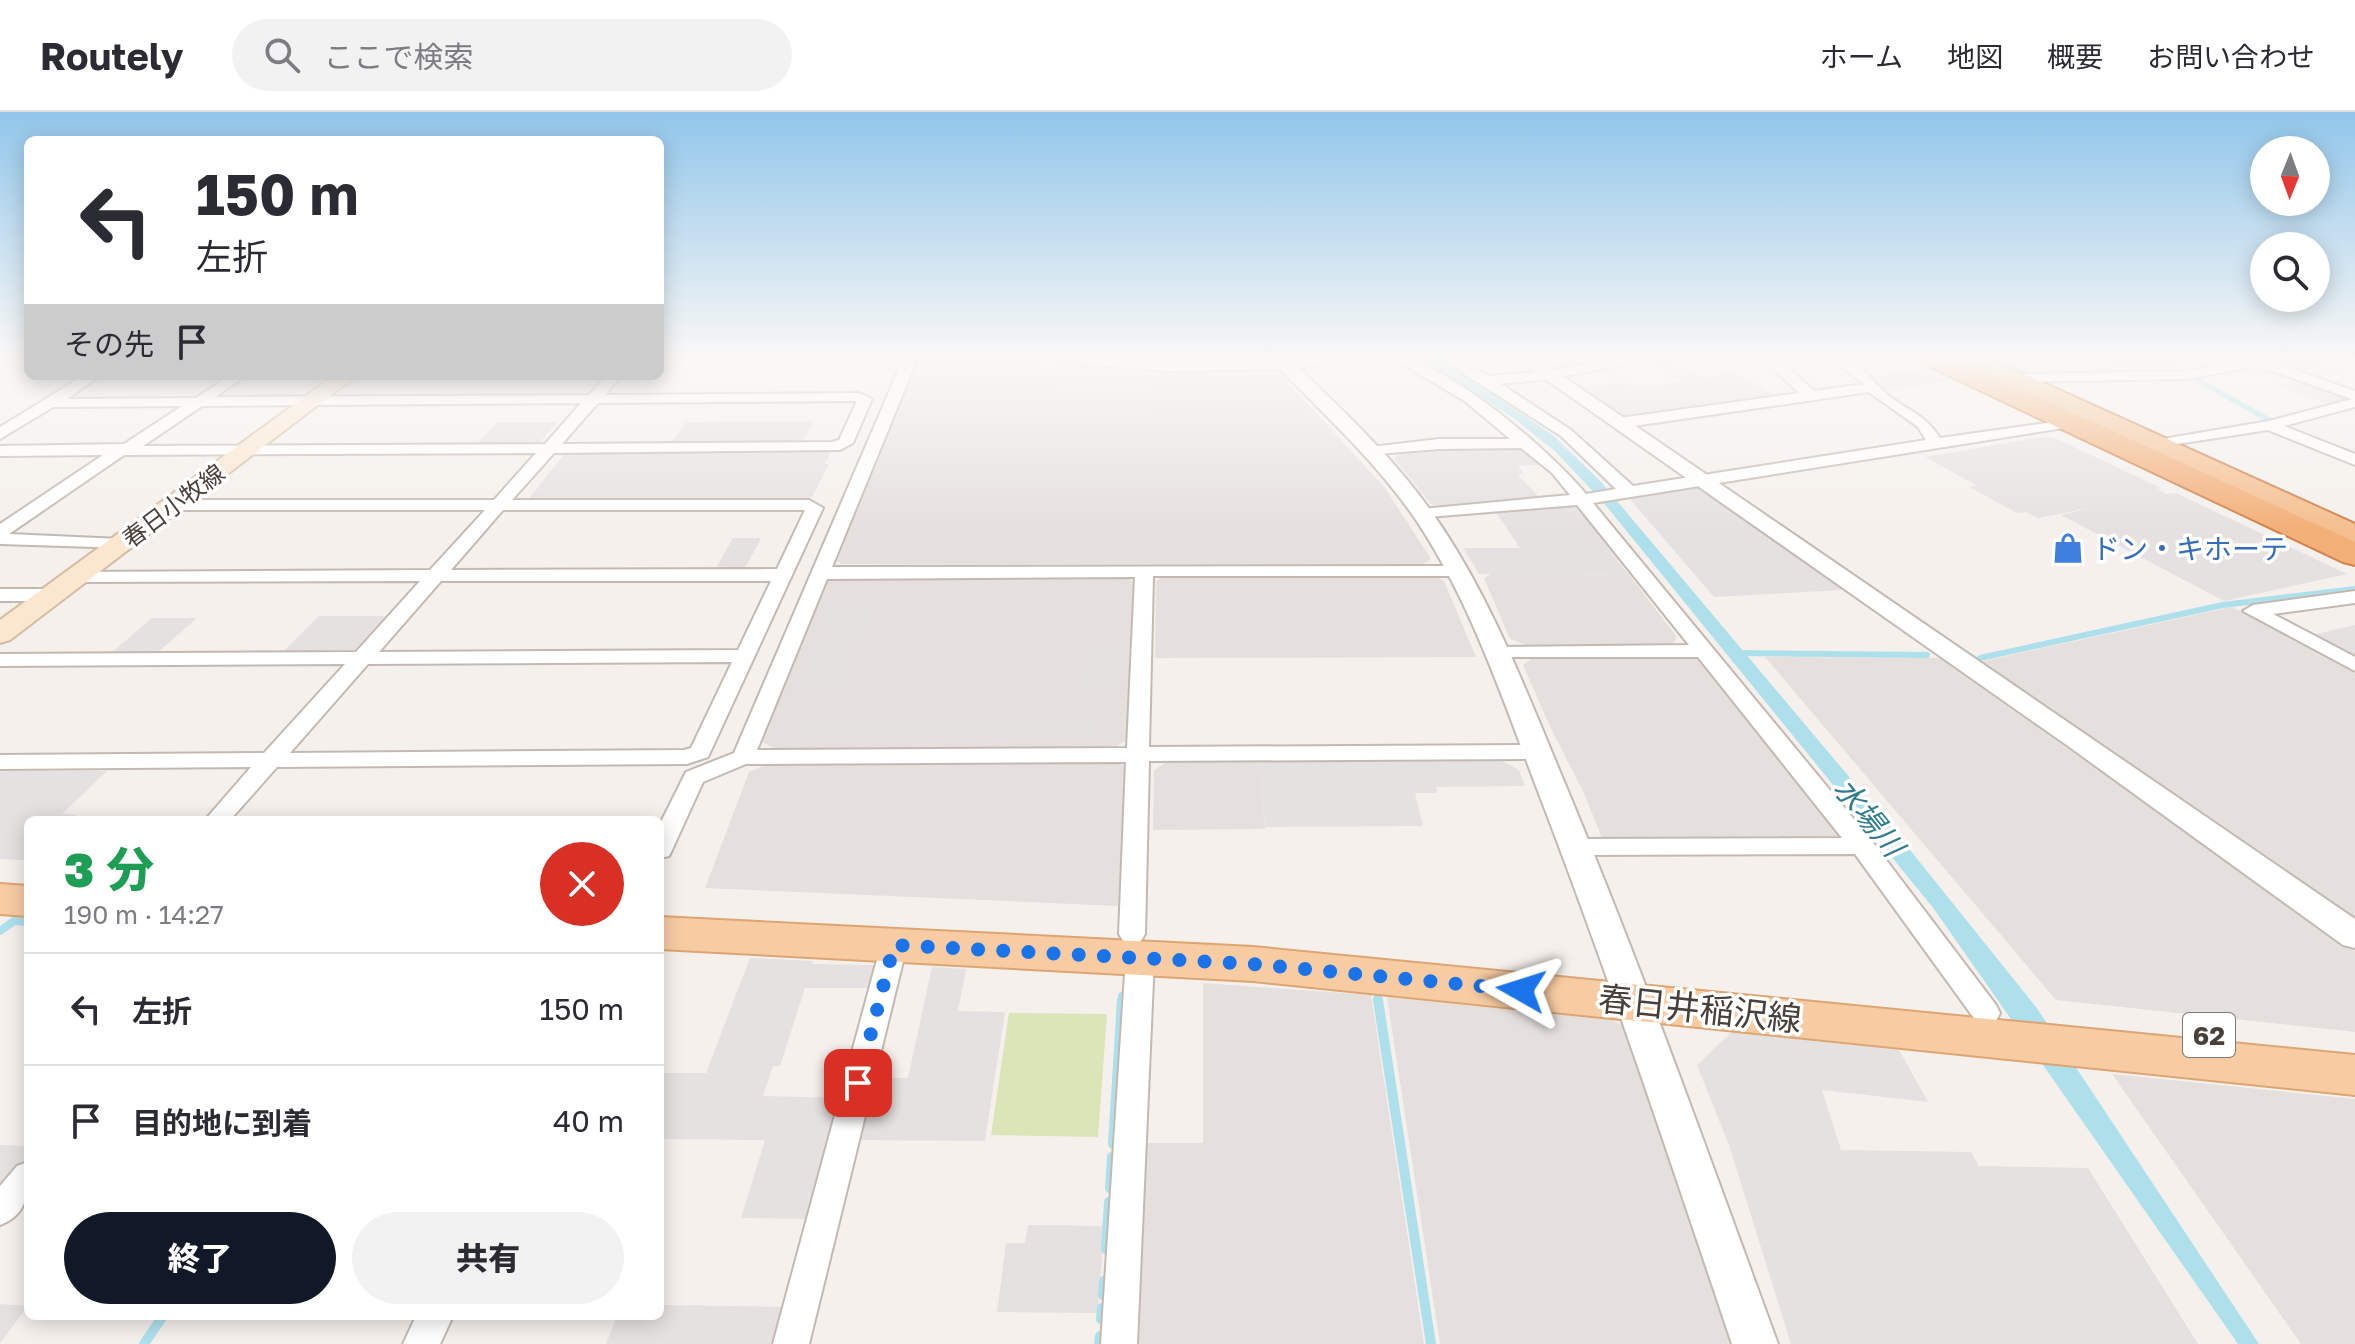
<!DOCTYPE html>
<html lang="ja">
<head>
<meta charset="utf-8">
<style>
  body { margin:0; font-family:"Golos Text","Noto Sans JP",sans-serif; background:#f2f2f3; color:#2b2b33; height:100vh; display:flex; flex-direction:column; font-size:30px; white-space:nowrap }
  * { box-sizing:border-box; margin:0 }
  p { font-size:26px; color:#7c7c81 }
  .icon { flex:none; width:44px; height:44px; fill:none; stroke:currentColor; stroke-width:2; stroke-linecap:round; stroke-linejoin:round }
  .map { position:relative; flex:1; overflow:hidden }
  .details { position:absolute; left:24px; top:704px; width:640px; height:504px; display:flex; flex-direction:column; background:#fff; border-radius:12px; box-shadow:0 4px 20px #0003 }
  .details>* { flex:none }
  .guide { position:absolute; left:24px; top:24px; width:640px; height:244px; border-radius:12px; box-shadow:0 4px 20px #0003; background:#fff; color:#2b2b33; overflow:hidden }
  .needle { width:52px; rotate:181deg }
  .buttons { position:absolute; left:2250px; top:24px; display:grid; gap:16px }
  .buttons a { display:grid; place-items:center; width:80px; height:80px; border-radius:50%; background:#fff; box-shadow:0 4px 20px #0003; font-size:40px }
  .pin { position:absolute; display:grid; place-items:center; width:68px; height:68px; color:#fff; margin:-34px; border-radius:16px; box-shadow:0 4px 12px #0006 }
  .me { position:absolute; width:88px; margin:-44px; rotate:276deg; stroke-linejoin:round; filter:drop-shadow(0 0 6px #0008) }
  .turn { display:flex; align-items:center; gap:28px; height:168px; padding:0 40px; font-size:36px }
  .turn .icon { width:104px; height:104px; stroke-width:2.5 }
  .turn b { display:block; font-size:56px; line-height:68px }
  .then { display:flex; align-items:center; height:76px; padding:0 40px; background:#0003; gap:16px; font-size:30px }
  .round { display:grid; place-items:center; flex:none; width:84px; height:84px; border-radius:42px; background:#f2f2f3 }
  .summary { display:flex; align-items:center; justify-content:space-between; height:136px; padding:0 40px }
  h1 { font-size:48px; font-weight:800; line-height:60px; color:#1e9e55 }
  .cta { display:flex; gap:16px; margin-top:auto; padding:16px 40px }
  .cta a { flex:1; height:92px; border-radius:48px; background:#111827; color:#fff; font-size:32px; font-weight:800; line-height:92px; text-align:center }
  .cta a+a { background:#f2f2f3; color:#2b2b33 }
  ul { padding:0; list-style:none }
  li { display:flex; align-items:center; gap:24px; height:112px; padding:0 40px; border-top:2px solid #e1e1e2 }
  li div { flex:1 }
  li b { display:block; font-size:30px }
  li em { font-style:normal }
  header { display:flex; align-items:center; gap:48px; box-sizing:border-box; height:112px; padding:0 40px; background:#fff; border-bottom:2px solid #e1e1e2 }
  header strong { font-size:38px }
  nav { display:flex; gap:44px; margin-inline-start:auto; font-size:28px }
  .search { width:560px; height:72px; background:#f2f2f3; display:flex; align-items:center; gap:20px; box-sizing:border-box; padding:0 28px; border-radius:44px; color:#7c7c81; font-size:30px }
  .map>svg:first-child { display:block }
  .industrial { fill:#e5e0dd }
  .green { fill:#dbe5b8 }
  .parking { fill:#e4e1e0 }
  .water { fill:#aee0ec }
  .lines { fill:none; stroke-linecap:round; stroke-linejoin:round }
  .stream-far3 { stroke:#aee0ec; stroke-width:5 }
  .stream-far2 { stroke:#aee0ec; stroke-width:6 }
  .stream-far1 { stroke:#aee0ec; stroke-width:8 }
  .stream { stroke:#aee0ec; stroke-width:10 }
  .minor-casing { stroke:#c3b9b2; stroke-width:4 }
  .tertiary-casing { stroke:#c3b9b2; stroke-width:4 }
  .secondary-casing { stroke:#d4bba1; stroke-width:4 }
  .primary-casing { stroke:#dca573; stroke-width:4 }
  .trunk-casing { stroke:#d38148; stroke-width:4 }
  .motorway-casing { stroke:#d38148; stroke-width:4 }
  .minor { fill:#fff; fill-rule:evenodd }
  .tertiary { fill:#fff; fill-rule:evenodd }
  .secondary { fill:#fbe7d0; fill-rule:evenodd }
  .primary { fill:#f7cca3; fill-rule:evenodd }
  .trunk { fill:#f5be8e; fill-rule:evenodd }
  .motorway { fill:#f3af78; fill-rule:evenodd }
  .route { stroke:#1a73e8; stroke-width:14; stroke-dasharray:0 25.2 }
  .labels { text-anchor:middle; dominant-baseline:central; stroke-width:7; stroke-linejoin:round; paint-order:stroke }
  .far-street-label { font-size:24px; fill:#49403a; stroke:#fff }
  .shield { fill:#fff; stroke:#807975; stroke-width:2 }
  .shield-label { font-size:26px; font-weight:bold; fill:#49403a }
  .shop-label { font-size:28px; fill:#366cbe; stroke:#fff; text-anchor:start }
  .water-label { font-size:30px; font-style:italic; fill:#327c8f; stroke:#fff }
  .near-street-label { font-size:34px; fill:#49403a; stroke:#fff }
</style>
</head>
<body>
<header>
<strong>Routely</strong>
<div class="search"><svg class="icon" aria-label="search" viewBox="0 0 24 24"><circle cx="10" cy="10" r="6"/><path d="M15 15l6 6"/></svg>ここで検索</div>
<nav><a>ホーム</a><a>地図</a><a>概要</a><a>お問い合わせ</a></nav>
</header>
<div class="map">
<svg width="2355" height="1232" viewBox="0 0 2355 1232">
  <rect width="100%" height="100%" fill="#f5f0ec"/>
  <g class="industrial">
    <path d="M926 245 1021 247 1185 261 1260 260 1283 265 1385 376 1431 447 1423 452H841L837 449 918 248Z"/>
    <path d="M1491 462 1630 464 1677 525 1672 533 1529 534 1510 527 1484 466Z"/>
    <path d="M1432 463 1444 469 1476 545 1155 546 1156 469 1164 465Z"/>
    <path d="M1124 464 1133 470 1127 628 1113 636H773L761 629 825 471 839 465Z"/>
    <path d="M2232 495 2355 561V808L1979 550Z"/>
    <path d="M1698 545 1706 548 1846 725 1840 730 1604 731 1583 679 1551 617 1523 553 1531 547Z"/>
    <path d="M1765 545 1940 546 2355 840V920L2056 888Z"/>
    <path d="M1167 650H1259L1265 717 1153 718 1154 658Z"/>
    <path d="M1118 651 1127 656 1119 794 705 776 749 660 766 653Z"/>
    <path d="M1203 871 1371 883 1424 1232H1139L1146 1031H1203Z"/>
    <path d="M1387 885 1612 908 1628 916 1735 1232H1440Z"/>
    <path d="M2112 962 2355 987V1232H2301Z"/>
  </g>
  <path class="green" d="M1009 901 1107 902 1098 1025 991 1023Z"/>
  <g class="parking">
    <path d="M1662 245 1703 266 1733 260 1777 284 1631 306 1618 303 1579 277 1626 270 1637 277 1682 269 1644 248Z"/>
    <path d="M1988 245H2162L2192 257 2112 258 2099 250H2051L2044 245H2027L1998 250Z"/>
    <path d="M2252 245H2312L2348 258 2309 265Z"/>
    <path d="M923 254H1059L1054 278 913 279Z"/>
    <path d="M1924 257 1949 269 1879 279 1870 265Z"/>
    <path d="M1153 266H1275L1337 333H1219L1218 328H1152Z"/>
    <path d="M2306 269 2352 285 2355 288 2330 293 2278 274Z"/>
    <path d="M814 309 801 333H669L686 310Z"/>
    <path d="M498 310H558L539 331 533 332 476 333Z"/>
    <path d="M2042 325 2055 326 2161 376 2158 377 2166 382 2176 381 2347 462 2224 489 2061 403 2094 395 2038 406 2026 400 2017 401 1969 375 1976 373 1925 345Z"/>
    <path d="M1443 336H1525L1543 352 1518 354 1524 362 1518 363 1539 385 1441 394 1432 393 1394 347 1400 342Z"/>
    <path d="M826 339 830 341 825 352H829L812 385 796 388 527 389 566 340Z"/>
    <path d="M1693 375 1701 377 1843 478 1714 485 1629 386Z"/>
    <path d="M1567 394 1578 397 1630 464 1479 462 1463 436H1520L1496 400Z"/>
    <path d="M733 426H761L744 458H715Z"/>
    <path d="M875 493 846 577H795L828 494Z"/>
    <path d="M319 504H386L356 537 345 541H282Z"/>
    <path d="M152 506H197L157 541 110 542Z"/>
    <path d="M2355 513V546L2312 523Z"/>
    <path d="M1085 533H1122L1120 577H1081Z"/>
    <path d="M1099 606 1097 627 794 628 802 608Z"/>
    <path d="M1502 649 1519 658 1525 674 1436 675 1437 681H1415L1423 714 1265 715 1259 650Z"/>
    <path d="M0 659H107L62 702 77 703 71 708H28V746L25 748 0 747Z"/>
    <path d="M750 846 813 849V852L872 853 876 857 871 876H805L780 954H773L763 984 845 986 813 1107 741 1106 765 1028 660 1027V961H706Z"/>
    <path d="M932 855 966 857 958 899 1005 900 985 1029 851 1028 867 966H908Z"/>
    <path d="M1732 920 1899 938 1928 990 1822 978 1841 1038 1971 1040 1979 1054 2088 1056 2198 1232H1791L1730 1036 1697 953Z"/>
    <path d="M0 1033 28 1034V1046L0 1079Z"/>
    <path d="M1028 1113 1104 1114 1098 1201 997 1200 1006 1131H1025Z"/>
    <path d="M0 1192 28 1194 0 1231Z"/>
    <path d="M660 1193 792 1195 782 1232H606L617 1204H660Z"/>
  </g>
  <path class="water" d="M1403 245H1436L1447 250 1449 256 1477 268 1474 270 1553 323 1601 370 1898 723 2036 895 2259 1232H2238L1934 797 1603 390 1555 339 1512 305 1438 258 1423 255Z"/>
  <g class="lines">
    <g class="stream-far3">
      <path d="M1554 257 1620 245"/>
      <path d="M2196 267 2269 308"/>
    </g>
    <g class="stream-far2">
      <path d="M1737 541 1927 543"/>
      <path d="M1980 546 2223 493 2355 477"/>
    </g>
    <g class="stream-far1">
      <path d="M0 819 14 809 28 810"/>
      <path d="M1378 885 1379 890"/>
      <path d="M1122 890V884"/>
    </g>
    <g class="stream">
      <path d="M1378 888 1431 1232"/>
      <path d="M1113 1032 1122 888"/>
      <path d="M1110 1076 1112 1045"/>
      <path d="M1106 1137 1109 1090"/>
      <path d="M1103 1183 1104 1169"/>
      <path d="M1101 1207 1102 1196"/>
      <path d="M144 1232 163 1204"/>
      <path d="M1099 1232 1100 1224"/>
    </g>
    <defs>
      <g id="minor">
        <path d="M904 245H918L832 455 1464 454 1466 458 1457 464H1153L1149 635 1537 633 1545 635 1548 640 1545 645 1537 647 1149 649 1145 822 1141 829 1132 832 1123 829 1119 822 1126 650 746 652 703 670 672 738 669 744 660 746V712L686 660 734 641ZM1135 465 1127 636 757 638 827 467Z"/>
        <path d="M1391 245C1444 245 1553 342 1586 382L1616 377 1561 324 1438 245H1455L1489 264 1550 259 1621 245H1651L1644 249 1549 267 1501 272 1571 318 1633 374 1926 328 1918 315 1869 280 1620 316 1612 311 1620 306 1799 281 1761 245H1776L1814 279 1864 272 1828 245C1856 245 1864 259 1881 277 1901 297 1922 298 1940 326L2068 308 2071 311 2063 316 1593 391 1871 728 1996 893 2000 901 1996 909 1986 912 1976 909 1855 742 1576 743 1567 741 1564 735 1567 729 1576 727 1842 726 1698 545H1489L1486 541 1496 535 1689 533 1577 393 1416 406 1413 402 1422 397 1570 383 1552 361 1521 336 1439 337 1365 343V337L1371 335 1439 327H1510L1466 290Z"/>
        <path d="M2240 245H2257L2355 279V295L2284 314 2355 342V353L2268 318 2151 336V330L2157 328 2269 309 2352 287 2257 254 2187 267 2011 270 2004 266 2011 262 2187 259 2241 249Z"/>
        <path d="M83 264H100L67 287 196 286 229 264H245L215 285 589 283 606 264H621L605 283 859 281 872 287 853 331 840 338 554 341 512 388H809L823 396 708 645 687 652 277 655 230 708H205L251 655 0 657V643L264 641 345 552 0 554V542L356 540 420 469 77 470 70 468 68 464 70 460 430 458 485 398H174L166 393 174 388H494L536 341 124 343 9 422 121 427 130 432 127 436 0 432V412L103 343 0 344V334L124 332 182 294 53 295 0 327V315ZM857 289 839 328 832 330 562 332 598 291ZM581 291 545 332 143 334 202 294ZM503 398H805L777 457 451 458ZM441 469H771L738 538 379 540ZM732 550 691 636 684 638 290 641 368 552Z"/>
        <path d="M0 477H51L60 483 51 489H0Z"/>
        <path d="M2355 479V491L2273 502 2355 545V559L2243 499 2253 493Z"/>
        <path d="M894 823 904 826 907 833 809 1232H773L881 833 884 826Z"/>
        <path d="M1140 836 1150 839 1154 846 1137 1232H1101L1126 846 1130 839Z"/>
        <path d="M28 1050C28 1077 30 1102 0 1113V1074L17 1054Z"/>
        <path d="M416 1204H453L440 1232H403Z"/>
      </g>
      <g id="tertiary">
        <path d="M1051 245 1201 249 1350 245 1341 250 1299 256C1346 302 1395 347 1433 402 1492 486 1528 584 1568 679 1644 861 1710 1047 1778 1232H1732C1669 1045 1607 858 1536 674 1501 582 1469 486 1414 405 1376 350 1326 304 1280 257L1166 259 1060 250Z"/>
        <path d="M1514 245H1535L2355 807V836L2343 833 2068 634Z"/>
      </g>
      <path id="secondary" d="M333 264H356L10 528 0 531V508Z"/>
      <g id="primary">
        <path d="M0 772 28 774V804L0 802Z"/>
        <path d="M660 805 1253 835 2355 943V983L1253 869 660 837Z"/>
      </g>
      <path id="trunk" d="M1954 245H1986L2355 412V432L1958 250Z"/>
      <path id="motorway" d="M1916 245H1951L2355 430V453L2343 450 1920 250Z"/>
    </defs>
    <use href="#minor" class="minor-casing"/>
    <use href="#tertiary" class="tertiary-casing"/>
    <use href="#secondary" class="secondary-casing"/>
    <use href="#primary" class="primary-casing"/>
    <use href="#trunk" class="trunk-casing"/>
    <use href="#motorway" class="motorway-casing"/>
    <use href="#minor" class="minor"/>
    <use href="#tertiary" class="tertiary"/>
    <use href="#secondary" class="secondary"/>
    <use href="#primary" class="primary"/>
    <use href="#trunk" class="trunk"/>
    <use href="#motorway" class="motorway"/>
  </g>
  <linearGradient id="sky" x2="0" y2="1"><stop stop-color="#91c6ea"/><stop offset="0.59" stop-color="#faf8f6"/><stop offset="1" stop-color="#faf8f6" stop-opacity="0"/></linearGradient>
  <rect width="2355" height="418" fill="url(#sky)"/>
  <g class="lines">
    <path class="route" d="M858 971 894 833 1253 852 1521 878"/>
  </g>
  <defs>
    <symbol id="shop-bare" viewBox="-9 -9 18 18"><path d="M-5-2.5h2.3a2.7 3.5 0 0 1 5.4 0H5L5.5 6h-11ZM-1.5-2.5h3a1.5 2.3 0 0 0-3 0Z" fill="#3f7fe0" stroke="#fff" stroke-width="2.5" paint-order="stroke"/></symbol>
  </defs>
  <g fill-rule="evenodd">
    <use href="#shop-bare" x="2046" y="414" width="44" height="44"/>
  </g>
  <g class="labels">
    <g class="far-street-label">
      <text transform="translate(173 393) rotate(-37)">春日小牧線</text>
    </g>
    <rect class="shield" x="2183" y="901" width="52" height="44" rx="6"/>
    <g class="shield-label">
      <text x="2209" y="923">62</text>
    </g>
    <g class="shop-label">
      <text x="2092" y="436">ドン・キホーテ</text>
    </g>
    <g class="water-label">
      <text transform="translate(1869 705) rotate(51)">水場川</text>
    </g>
    <g class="near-street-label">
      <text transform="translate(1700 896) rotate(6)">春日井稲沢線</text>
    </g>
  </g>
</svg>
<div class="buttons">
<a><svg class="needle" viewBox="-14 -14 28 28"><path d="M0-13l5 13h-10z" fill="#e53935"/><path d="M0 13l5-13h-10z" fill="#7c7c81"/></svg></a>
<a><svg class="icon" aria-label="search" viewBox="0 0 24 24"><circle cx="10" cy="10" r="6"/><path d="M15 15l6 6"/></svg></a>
</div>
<div class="pin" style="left:858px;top:971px;background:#d93025"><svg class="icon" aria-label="arrive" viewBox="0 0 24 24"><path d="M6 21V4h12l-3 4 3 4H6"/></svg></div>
<svg class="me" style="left:1521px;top:878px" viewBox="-20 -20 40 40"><path d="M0-17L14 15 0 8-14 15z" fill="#1a73e8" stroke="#fff" stroke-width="4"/></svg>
<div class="guide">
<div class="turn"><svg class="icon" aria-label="left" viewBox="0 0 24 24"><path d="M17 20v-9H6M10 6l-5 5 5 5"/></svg><div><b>150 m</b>左折</div></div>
<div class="then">その先<svg class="icon" aria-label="arrive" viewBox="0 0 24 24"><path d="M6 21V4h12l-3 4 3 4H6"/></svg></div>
</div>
<section class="details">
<div class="summary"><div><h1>3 分</h1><p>190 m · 14:27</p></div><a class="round" style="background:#d93025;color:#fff"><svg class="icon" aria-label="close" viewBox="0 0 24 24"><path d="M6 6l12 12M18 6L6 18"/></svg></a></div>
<ul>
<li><svg class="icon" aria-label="left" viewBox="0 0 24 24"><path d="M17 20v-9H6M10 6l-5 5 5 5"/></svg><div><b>左折</b></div><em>150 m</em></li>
<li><svg class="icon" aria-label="arrive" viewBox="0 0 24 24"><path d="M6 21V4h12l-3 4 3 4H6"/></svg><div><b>目的地に到着</b></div><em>40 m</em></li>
</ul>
<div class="cta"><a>終了</a><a>共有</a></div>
</section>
</div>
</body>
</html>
